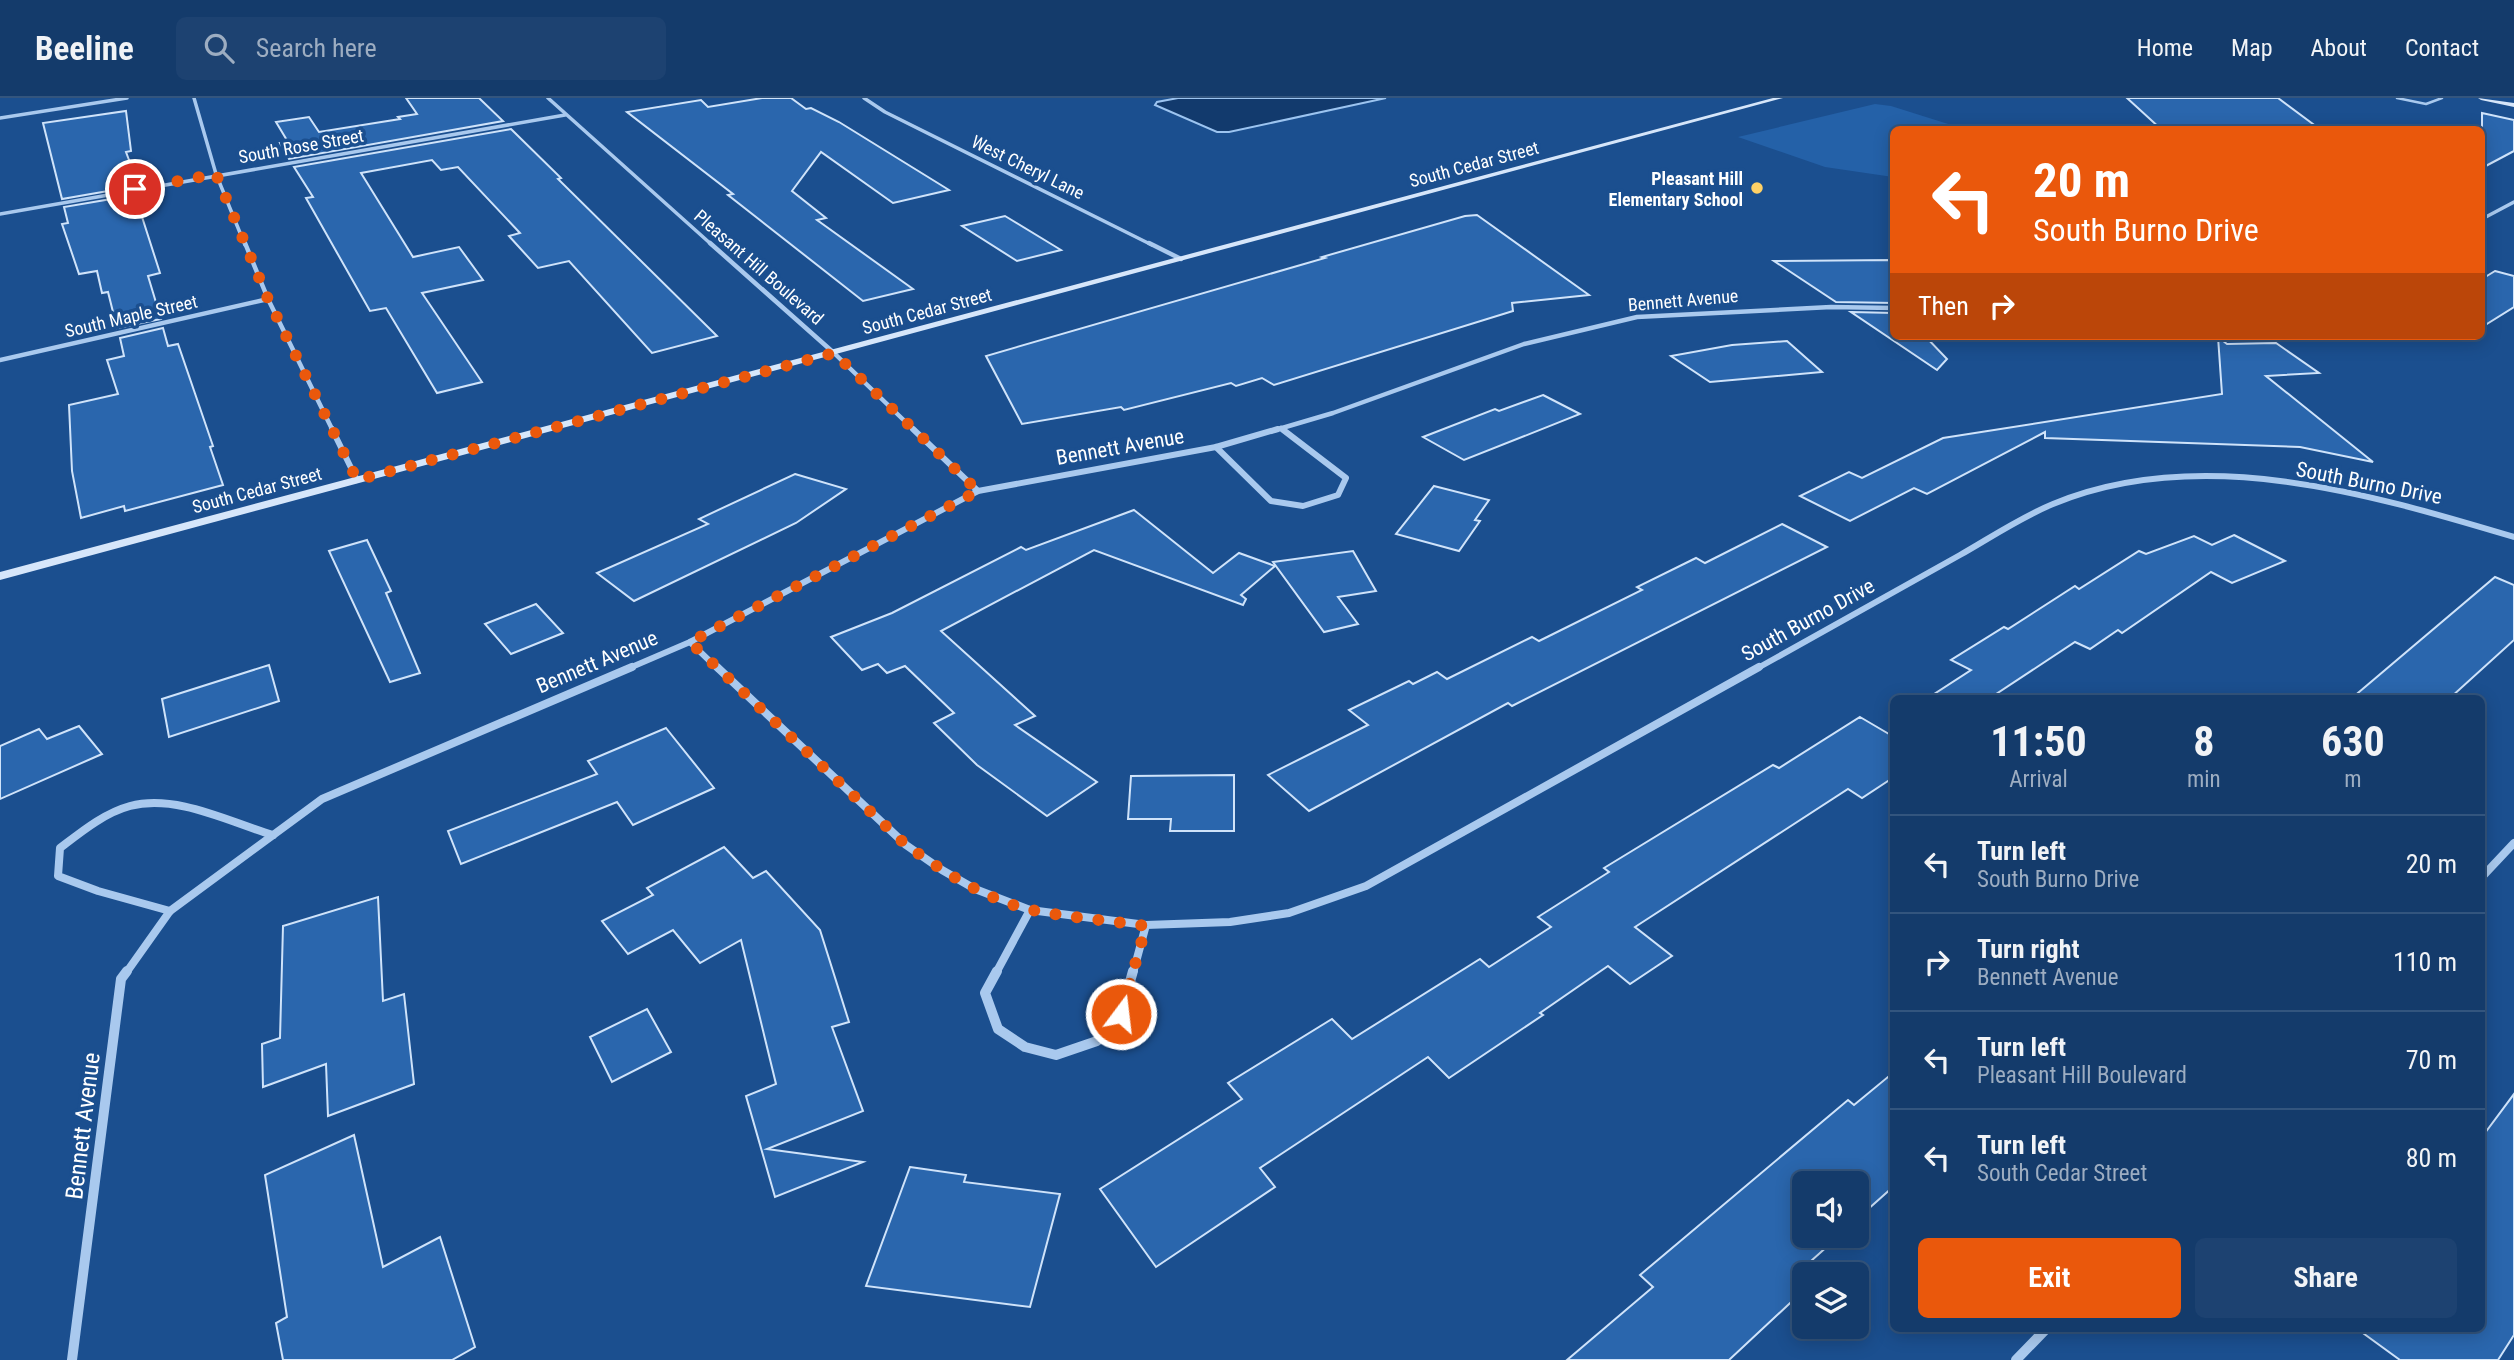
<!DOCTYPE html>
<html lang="en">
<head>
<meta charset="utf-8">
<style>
  body { margin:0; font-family:"Roboto Condensed",sans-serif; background:#1d4271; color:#f1f3f6; height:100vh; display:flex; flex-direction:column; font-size:26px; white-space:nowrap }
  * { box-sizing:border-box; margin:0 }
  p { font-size:23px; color:#9dadc1 }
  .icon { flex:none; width:38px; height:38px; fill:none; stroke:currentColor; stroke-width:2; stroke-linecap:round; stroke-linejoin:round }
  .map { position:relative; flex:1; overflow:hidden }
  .drawer { position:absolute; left:1890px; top:597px; width:595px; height:637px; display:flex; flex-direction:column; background:#143b6b; border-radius:10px; box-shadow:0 4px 18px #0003,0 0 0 2px #33557e }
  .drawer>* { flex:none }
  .top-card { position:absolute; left:1890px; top:28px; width:595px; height:214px; border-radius:10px; box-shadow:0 4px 18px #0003,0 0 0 2px #33557e; background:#ea580c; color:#fff; overflow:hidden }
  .controls { position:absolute; left:1792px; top:1073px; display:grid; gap:14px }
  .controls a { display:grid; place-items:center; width:77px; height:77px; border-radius:10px; background:#143b6b; box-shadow:0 4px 18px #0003,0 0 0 2px #33557e; font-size:35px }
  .pin { position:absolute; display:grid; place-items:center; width:60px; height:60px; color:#fff; margin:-30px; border:4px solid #fff; border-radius:50%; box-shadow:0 2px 7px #0007 }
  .me { position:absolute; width:77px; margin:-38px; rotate:15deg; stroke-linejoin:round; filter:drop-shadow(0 0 5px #0008) }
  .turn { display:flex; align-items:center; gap:24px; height:147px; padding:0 28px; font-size:32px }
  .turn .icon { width:91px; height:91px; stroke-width:2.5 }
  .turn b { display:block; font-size:49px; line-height:60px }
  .then { display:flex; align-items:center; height:66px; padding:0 28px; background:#0003; gap:14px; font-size:26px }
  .eta { display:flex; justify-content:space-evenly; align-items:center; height:119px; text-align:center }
  .eta b { font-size:42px; font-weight:700; line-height:49px }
  .cta { display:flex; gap:14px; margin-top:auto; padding:14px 28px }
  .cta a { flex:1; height:80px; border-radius:10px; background:#ea580c; color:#fff; font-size:28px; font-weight:700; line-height:80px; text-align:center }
  .cta a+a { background:#1d4271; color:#f1f3f6 }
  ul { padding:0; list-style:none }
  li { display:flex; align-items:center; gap:21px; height:98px; padding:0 28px; border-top:2px solid #33557e }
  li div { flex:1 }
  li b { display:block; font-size:26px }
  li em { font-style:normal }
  header { display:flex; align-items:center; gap:42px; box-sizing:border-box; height:98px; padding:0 35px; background:#143b6b; border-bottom:2px solid #33557e }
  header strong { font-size:33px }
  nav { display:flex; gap:38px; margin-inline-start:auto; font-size:24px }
  .search { width:490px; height:63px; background:#1d4271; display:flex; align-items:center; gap:18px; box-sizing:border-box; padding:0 24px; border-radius:10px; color:#9dadc1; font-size:26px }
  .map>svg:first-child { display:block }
  .green { fill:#2461a8 }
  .water { fill:#123a6d; stroke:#9cc4f0; stroke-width:2 }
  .building { fill:#2a66ad; stroke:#cfe3fa; stroke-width:2 }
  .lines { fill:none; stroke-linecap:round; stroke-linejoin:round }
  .lane { stroke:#a9c9ee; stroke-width:2.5 }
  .street-far4 { stroke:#a9c9ee; stroke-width:3.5 }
  .street-far3 { stroke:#a9c9ee; stroke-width:4.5 }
  .street-far2 { stroke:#a9c9ee; stroke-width:6 }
  .street-far1 { stroke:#a9c9ee; stroke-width:8 }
  .street { stroke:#a9c9ee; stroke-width:10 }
  .secondary { fill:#d6e6fa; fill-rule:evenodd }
  .route { stroke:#ea580c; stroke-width:12; stroke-dasharray:0 21.6 }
  .poi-dot { fill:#ffd166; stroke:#1b4f8f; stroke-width:2.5 }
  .labels { text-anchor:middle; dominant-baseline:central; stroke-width:7; stroke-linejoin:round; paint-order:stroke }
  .far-street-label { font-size:18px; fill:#fff; stroke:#1b4f8f }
  .far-poi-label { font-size:18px; font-weight:bold; fill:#fff; stroke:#1b4f8f; text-anchor:end }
  .street-label { font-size:21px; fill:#fff; stroke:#1b4f8f }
  .near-street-label { font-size:24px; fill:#fff; stroke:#1b4f8f }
</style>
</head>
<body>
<header>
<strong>Beeline</strong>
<div class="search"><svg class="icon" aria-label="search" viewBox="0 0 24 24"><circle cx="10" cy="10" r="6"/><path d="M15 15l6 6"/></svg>Search here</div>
<nav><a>Home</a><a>Map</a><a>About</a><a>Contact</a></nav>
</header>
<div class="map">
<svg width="2514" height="1262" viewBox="0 0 2514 1262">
  <rect width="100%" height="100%" fill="#1b4f8f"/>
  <path class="green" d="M1875 6 1891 8 1964 31 1894 32 1893 79 1825 69 1738 39Z"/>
  <path class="water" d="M1178 0H1386L1229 34H1217L1155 7 1157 4Z"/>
  <g class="building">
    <path d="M406 0H479L503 23 289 61 280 45 288 44 276 24 309 19 319 34 400 21 398 19 417 16Z"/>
    <path d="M762 0H791L806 11 811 10 839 24 949 92 893 105 821 54 792 93 826 120 817 122 913 191 863 203 728 97 733 96 627 14 701 2 708 9Z"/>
    <path d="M2127 0H2278L2321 32H2162Z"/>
    <path d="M126 13 131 53 126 54 135 78 127 79 131 89 62 101 43 25Z"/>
    <path d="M2482 15 2514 22V53L2482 70Z"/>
    <path d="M511 31 561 80 558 81 717 238 652 255 569 163 538 170 509 138 520 135 458 69 441 72 432 62 361 75 413 159 459 149 483 182 422 195 482 284 437 295 386 210 370 213 306 100 313 99 294 69Z"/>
    <path d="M135 97 160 175 148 178 161 221 117 230 108 194 102 195 97 173 79 176 62 126 68 125 64 109Z"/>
    <path d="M1477 117 1589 197 1512 205 1513 213 1274 287 1262 280 1236 288 1231 285 1124 312 1121 309 1022 326 986 258 1325 160 1322 159 1465 118Z"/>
    <path d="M1005 118 1061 152 1017 163 962 128Z"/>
    <path d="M1894 162V205L1836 204 1774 163Z"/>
    <path d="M2495 173 2514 178V209L2482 229V181Z"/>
    <path d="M1851 214 1894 215V238H1925L1947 261 1937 272Z"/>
    <path d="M163 230 168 248 178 246 213 348 210 349 223 387 125 413 124 408 81 420 72 373 69 307 118 296 107 262 124 258 120 240Z"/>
    <path d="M2218 239 2227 246 2276 245 2319 275 2266 278 2373 364 2300 349 2045 340V334L1927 396 1914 390 1850 423 1800 398 1849 374 1862 380 1943 340 2222 296Z"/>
    <path d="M1787 243 1822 274 1710 284 1671 258 1732 247Z"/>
    <path d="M1543 297 1580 316 1464 362 1423 339 1495 311 1499 313Z"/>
    <path d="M795 376 846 391 796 425 634 503 597 475 708 426 699 421Z"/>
    <path d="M1434 388 1489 402 1475 422 1480 423 1459 453 1396 436Z"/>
    <path d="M1134 412 1213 475 1239 455 1275 468 1241 497 1246 501 1243 507 1094 452 941 533 1035 618 1015 627 1097 684 1047 718 977 667 934 625 954 615 905 568 887 575 878 566 862 572 831 539 892 515 1021 449 1026 452Z"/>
    <path d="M1782 426 1827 449 1512 608 1508 605 1309 713 1268 677 1368 627 1349 612 1409 583 1413 586 1437 574 1447 581 1532 539 1539 543 1642 492 1637 489 1696 460 1705 465Z"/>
    <path d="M2234 437 2285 463 2232 485 2211 474 2122 535 2118 532 2090 551 2075 544 1990 600H1928L1971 572 1951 562 2004 529 2008 531 2075 488 2079 491 2139 453 2146 456 2194 438 2212 447Z"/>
    <path d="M367 442 391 493 386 495 420 575 390 584 329 453Z"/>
    <path d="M1353 453 1376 493 1338 499 1358 526 1324 534 1273 464Z"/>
    <path d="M2495 479 2514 487V542L2450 600H2352Z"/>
    <path d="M536 506 563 535 511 556 485 526Z"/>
    <path d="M269 567 279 603 169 639 162 601Z"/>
    <path d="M1860 619 1894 639V679L1862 700 1848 691 1635 829 1672 858 1630 886 1608 868 1540 915 1543 917 1449 980 1428 959 1260 1070 1275 1089 1156 1169 1100 1091 1242 1001 1228 985 1332 921 1352 941 1480 861 1489 869 1551 829 1538 819 1609 774 1604 770 1773 667 1779 670Z"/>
    <path d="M79 628 102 656 0 701V648L39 631 47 641Z"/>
    <path d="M666 630 714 690 633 727 617 704 461 766 448 733 597 676 588 663Z"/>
    <path d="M1234 677V733H1170L1171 721H1128L1131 678Z"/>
    <path d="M724 749 753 780 766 773 820 832 849 924 832 929 863 1013 767 1051 863 1064 775 1099 746 998 776 986 741 842 700 865 673 832 628 856 602 823 653 797 647 790Z"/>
    <path d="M378 799 383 903 404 896 414 986 328 1018 326 966 263 989 262 946 280 940 283 828Z"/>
    <path d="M647 911 671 954 612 984 590 939Z"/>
    <path d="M1894 974V1088L1857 1121V1085H1804V1138H1839L1811 1163 1824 1174 1804 1176V1192L1729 1262H1567L1653 1189 1640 1177 1848 1002 1854 1007Z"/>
    <path d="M2514 996V1237L2498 1262H2400L2356 1230H2482V1039Z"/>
    <path d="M354 1037 383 1169 440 1139 475 1249 452 1262H283L276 1225 287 1219 265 1077Z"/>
    <path d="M910 1069 966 1077 964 1084 1060 1096 1030 1209 866 1188Z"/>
  </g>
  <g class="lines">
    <path class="lane" d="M2397 0 2426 6 2442 0"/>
    <g class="street-far4">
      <path d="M194 0 216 76 245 147"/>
      <path d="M548 0 712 147"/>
      <path d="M864 0 885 14 1152 147"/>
      <path d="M0 20 127 0"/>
      <path d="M0 116 565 17"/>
      <path d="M2482 121 2514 104"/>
    </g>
    <g class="street-far3">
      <path d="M245 145 268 201 333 333"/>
      <path d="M710 145 834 255 915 333"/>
      <path d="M1149 145 1181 161"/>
      <path d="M0 262 268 201"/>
      <path d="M1281 330 1285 333"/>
      <path d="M1272 333 1333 315 1524 246 1637 219 1831 209 1894 210"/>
    </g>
    <g class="street-far2">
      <path d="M332 331 357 382"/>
      <path d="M913 331 978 393"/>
      <path d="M1216 349 1271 403 1303 408 1338 397 1346 380 1282 331"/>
      <path d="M690 544 718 571"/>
      <path d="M627 571 690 544 978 393 1216 349 1278 331"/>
      <path d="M1756 571C1824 533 1892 495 1960 457 1990 440 2021 419 2053 406 2200 345 2370 396 2514 439"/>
    </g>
    <g class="street-far1">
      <path d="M717 569 906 747 942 772 975 791 1030 812 1146 827 1230 824 1289 815 1366 788 1759 569"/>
      <path d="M2482 779 2514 745"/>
      <path d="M170 813 98 793 58 778 60 750C81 734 104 715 130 708 177 696 229 724 273 737"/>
      <path d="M126 875 170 813 322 701 632 569"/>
      <path d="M996 875 1030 812"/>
      <path d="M1133 875 1146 827"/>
    </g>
    <g class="street">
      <path d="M997 873 985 895 998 931 1025 949 1056 957 1097 943 1121 916 1133 873"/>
      <path d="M72 1262 121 881 127 873"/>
      <path d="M2016 1262 2047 1230"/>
    </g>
    <g class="secondary">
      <path d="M1773 0H1783L0 482V474Z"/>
      <path d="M2478 0 2514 5V9L2481 2Z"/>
    </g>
  </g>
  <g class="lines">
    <path class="route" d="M135 91 216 76 268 201 357 382 834 255 978 393 690 544 906 747C944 774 986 802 1032 812 1069 820 1108 822 1146 828L1121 916"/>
  </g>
  <circle class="poi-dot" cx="1757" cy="90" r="7"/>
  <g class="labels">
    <g class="far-street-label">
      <text transform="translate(301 48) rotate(-10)">South Rose Street</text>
      <text transform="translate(1474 66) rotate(-15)">South Cedar Street</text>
      <text transform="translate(1028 69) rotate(26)">West Cheryl Lane</text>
      <text transform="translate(759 169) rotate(41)">Pleasant Hill Boulevard</text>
      <text transform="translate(1683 202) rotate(-5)">Bennett Avenue</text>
      <text transform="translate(927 213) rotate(-15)">South Cedar Street</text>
      <text transform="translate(131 218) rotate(-13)">South Maple Street</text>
      <text transform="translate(257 392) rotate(-15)">South Cedar Street</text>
    </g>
    <g class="far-poi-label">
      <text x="1743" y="80">Pleasant Hill<tspan x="1743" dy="21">Elementary School</tspan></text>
    </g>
    <g class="street-label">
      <text transform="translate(1120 349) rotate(-10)">Bennett Avenue</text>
      <text transform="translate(2369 385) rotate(11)">South Burno Drive</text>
      <text transform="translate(1808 522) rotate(-29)">South Burno Drive</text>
      <text transform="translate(597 564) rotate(-23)">Bennett Avenue</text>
    </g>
    <g class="near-street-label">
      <text transform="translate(83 1028) rotate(-83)">Bennett Avenue</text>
    </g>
  </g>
</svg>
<div class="controls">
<a><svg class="icon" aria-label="sound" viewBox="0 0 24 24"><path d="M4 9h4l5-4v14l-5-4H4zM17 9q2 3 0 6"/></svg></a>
<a><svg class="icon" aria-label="layers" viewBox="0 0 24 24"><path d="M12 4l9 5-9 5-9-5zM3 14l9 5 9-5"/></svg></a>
</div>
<div class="pin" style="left:135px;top:91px;background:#d93025"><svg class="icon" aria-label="arrive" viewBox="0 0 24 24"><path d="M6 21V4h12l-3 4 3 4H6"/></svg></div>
<svg class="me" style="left:1121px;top:916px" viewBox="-20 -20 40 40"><circle r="17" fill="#ea580c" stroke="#fff" stroke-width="3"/><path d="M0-11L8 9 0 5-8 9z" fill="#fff"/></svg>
<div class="top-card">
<div class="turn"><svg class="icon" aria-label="left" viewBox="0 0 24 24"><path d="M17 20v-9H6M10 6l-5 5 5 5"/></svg><div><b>20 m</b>South Burno Drive</div></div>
<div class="then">Then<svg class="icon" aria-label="right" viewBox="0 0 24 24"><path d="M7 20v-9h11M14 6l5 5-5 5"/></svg></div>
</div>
<section class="drawer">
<div class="eta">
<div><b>11:50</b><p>Arrival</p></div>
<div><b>8</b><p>min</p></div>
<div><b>630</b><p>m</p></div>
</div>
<ul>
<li><svg class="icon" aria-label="left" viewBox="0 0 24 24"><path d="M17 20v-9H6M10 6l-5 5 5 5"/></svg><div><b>Turn left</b><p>South Burno Drive</p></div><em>20 m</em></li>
<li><svg class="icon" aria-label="right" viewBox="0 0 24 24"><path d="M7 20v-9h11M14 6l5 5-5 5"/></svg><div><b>Turn right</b><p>Bennett Avenue</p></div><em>110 m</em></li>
<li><svg class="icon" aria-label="left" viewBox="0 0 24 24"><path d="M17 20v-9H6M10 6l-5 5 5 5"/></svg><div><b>Turn left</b><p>Pleasant Hill Boulevard</p></div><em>70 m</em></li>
<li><svg class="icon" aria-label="left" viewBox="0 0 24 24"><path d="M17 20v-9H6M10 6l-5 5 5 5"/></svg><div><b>Turn left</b><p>South Cedar Street</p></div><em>80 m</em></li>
</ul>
<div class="cta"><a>Exit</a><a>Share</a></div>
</section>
</div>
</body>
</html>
